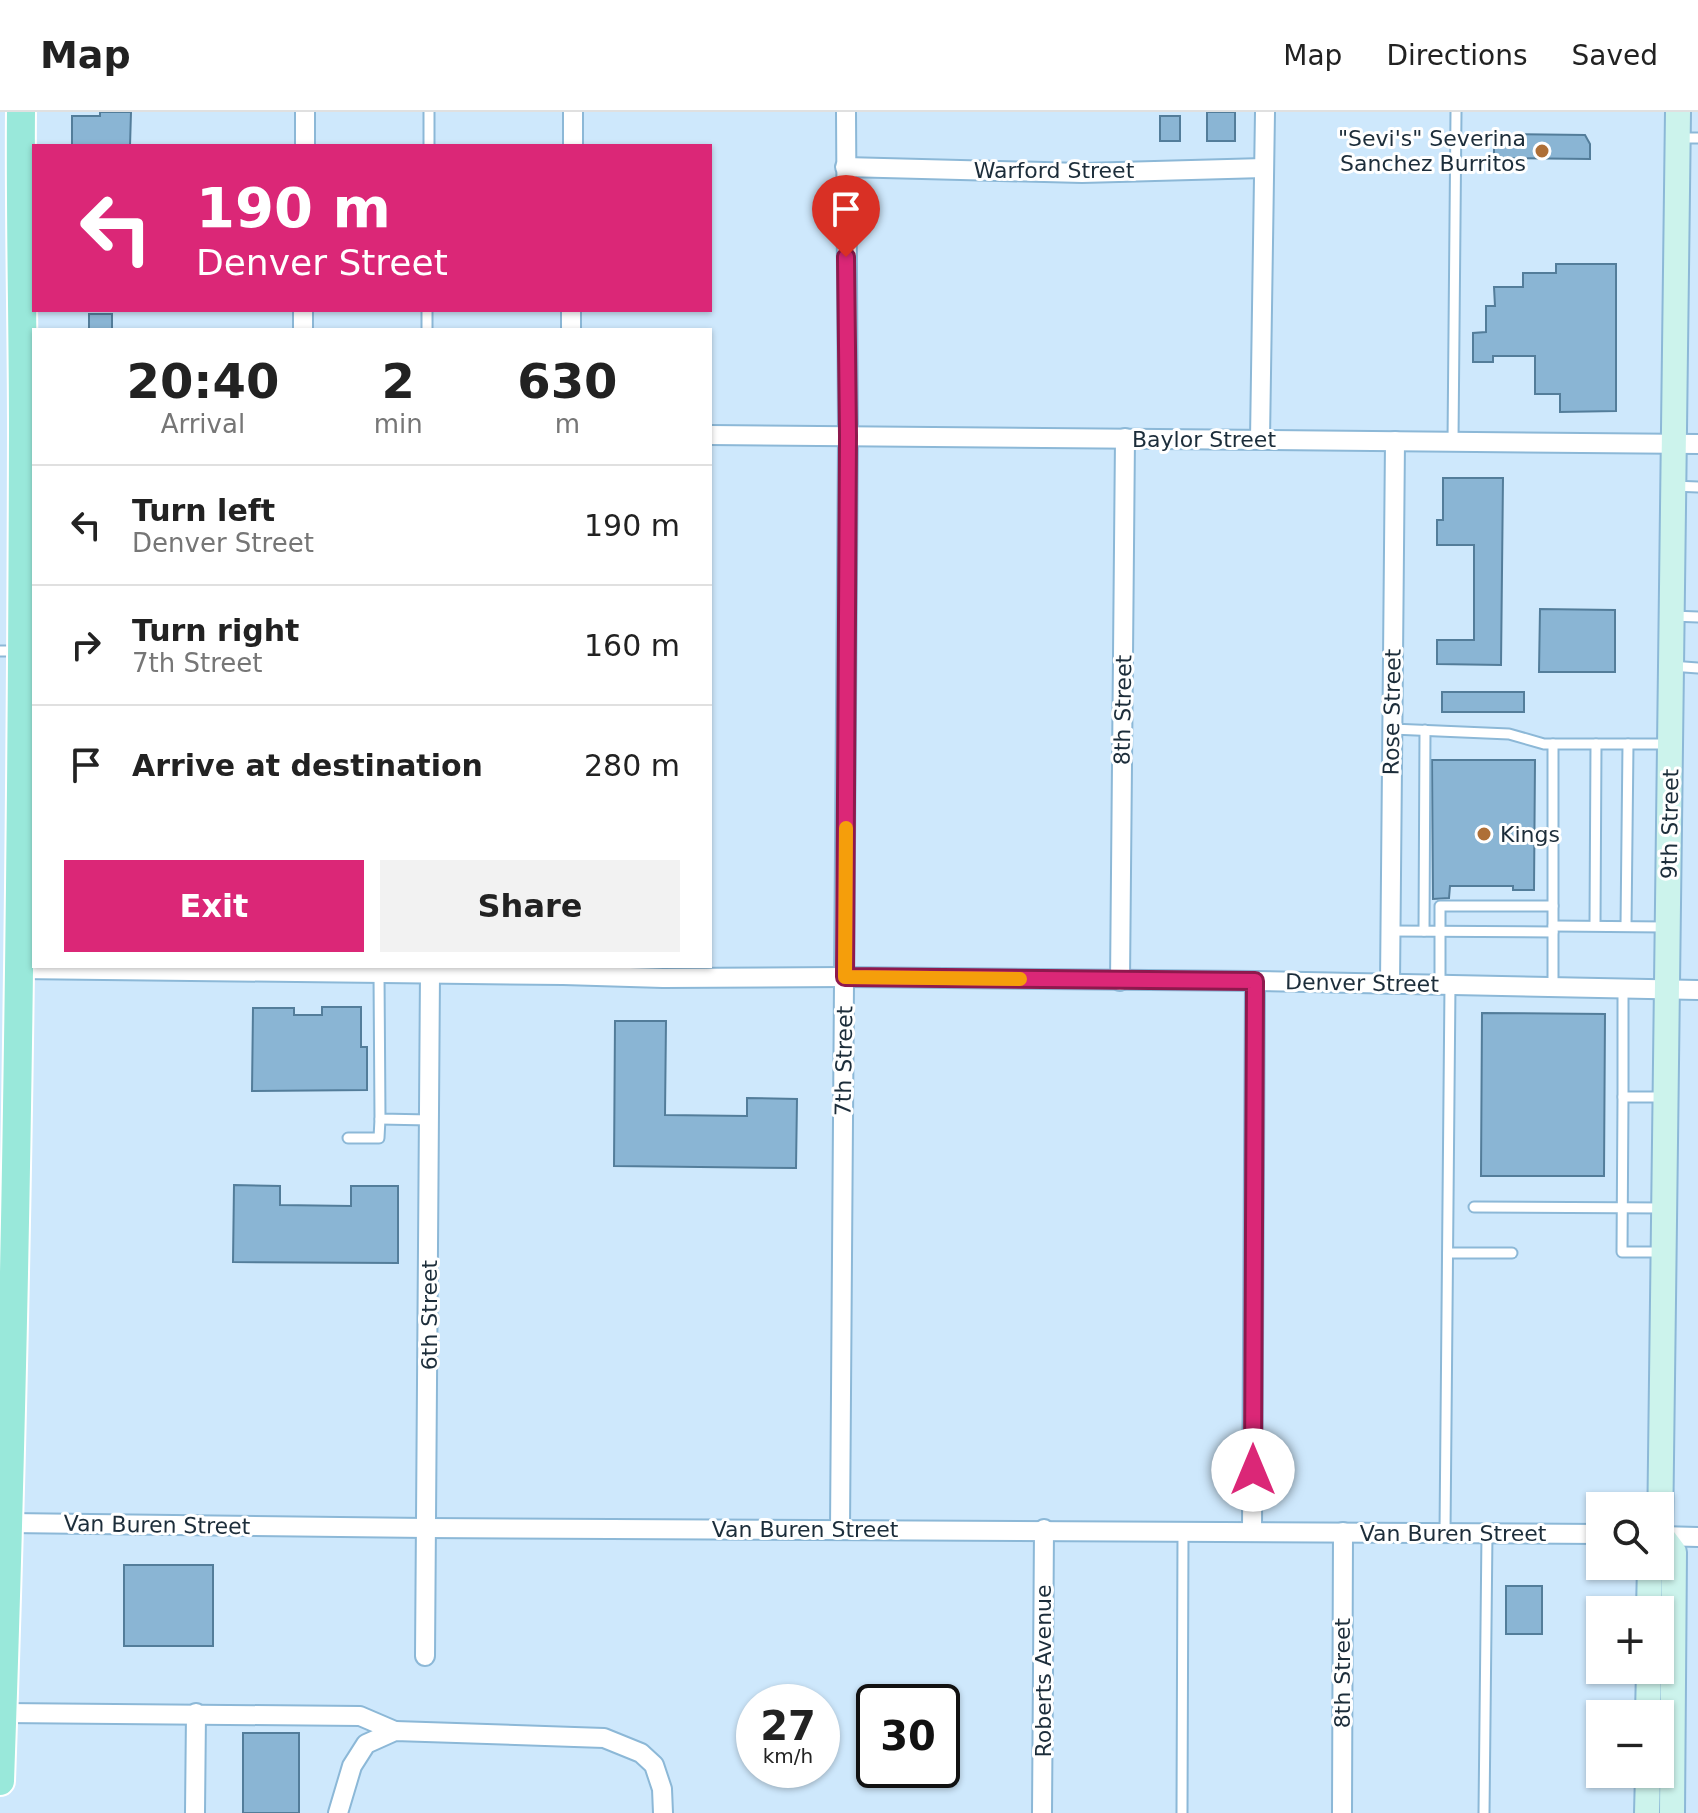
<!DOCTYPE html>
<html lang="en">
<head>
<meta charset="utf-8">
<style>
  body { margin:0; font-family:"DejaVu Sans",sans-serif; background:#f2f2f2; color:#222; height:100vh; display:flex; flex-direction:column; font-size:30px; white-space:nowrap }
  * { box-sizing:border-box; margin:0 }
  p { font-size:26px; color:#767676 }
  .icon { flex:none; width:44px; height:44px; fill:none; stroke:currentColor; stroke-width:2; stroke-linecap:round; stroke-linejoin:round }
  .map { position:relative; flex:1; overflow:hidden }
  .sheet { position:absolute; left:32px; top:216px; width:680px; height:640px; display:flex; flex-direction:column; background:#fff; border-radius:0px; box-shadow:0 2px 6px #0004 }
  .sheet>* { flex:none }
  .hud { position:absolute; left:32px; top:32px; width:680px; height:168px; border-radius:0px; box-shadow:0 2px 6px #0004; background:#db2777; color:#fff; overflow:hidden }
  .tools { position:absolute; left:1586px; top:1380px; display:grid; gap:16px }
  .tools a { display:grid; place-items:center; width:88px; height:88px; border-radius:0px; background:#fff; box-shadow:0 2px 6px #0004; font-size:40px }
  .speed { position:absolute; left:736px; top:1572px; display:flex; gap:16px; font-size:40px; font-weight:700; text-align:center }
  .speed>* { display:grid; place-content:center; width:104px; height:104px; border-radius:50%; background:#fff; box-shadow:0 2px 6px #0004; line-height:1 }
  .speed small { font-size:20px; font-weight:400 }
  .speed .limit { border:4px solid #111; border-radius:12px; background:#fff; color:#111 }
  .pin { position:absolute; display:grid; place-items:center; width:68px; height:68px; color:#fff; margin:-82px -34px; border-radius:50% 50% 50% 0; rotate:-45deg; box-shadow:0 0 8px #0007 }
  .pin .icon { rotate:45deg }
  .me { position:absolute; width:88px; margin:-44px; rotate:0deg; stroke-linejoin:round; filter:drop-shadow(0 0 6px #0008) }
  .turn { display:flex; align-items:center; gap:28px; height:168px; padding:0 32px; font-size:36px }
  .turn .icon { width:104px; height:104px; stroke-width:2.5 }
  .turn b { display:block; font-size:56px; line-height:68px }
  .eta { display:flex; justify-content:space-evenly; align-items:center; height:136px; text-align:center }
  .eta b { font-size:48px; font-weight:800; line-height:56px }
  .button { display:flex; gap:16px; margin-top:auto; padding:16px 32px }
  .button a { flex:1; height:92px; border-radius:0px; background:#db2777; color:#fff; font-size:32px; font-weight:800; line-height:92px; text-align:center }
  .button a+a { background:#f2f2f2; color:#222 }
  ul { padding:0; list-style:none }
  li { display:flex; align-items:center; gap:24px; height:120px; padding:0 32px; border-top:2px solid #e0e0e0 }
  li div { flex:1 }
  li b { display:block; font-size:30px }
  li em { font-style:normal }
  header { display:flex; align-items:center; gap:48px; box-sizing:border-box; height:112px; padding:0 40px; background:#fff; border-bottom:2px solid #e0e0e0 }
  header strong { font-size:38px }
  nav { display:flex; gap:44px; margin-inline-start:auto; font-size:28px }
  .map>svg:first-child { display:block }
  .building { fill:#8ab5d4; stroke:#537d9a; stroke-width:2 }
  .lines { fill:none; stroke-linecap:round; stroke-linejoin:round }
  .lane-casing { stroke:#8cb8d7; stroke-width:13 }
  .street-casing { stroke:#8cb8d7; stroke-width:22 }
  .secondary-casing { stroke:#8cb8d7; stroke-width:28 }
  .primary-casing { stroke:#fff; stroke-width:32 }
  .lane { stroke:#fff; stroke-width:9 }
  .street { stroke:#fff; stroke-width:18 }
  .secondary { stroke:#ccf3ec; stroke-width:24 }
  .primary { stroke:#99e8da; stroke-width:28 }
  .route-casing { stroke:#8e194d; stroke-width:20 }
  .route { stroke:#db2777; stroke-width:14 }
  .slow { stroke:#f59e0b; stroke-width:14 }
  .poi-dot { fill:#ae6f37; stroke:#fff; stroke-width:3 }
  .labels { text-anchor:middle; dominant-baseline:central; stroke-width:6; stroke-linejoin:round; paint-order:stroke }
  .poi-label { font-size:22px; fill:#1c2d3a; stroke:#fff; text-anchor:end }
  .street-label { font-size:22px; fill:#1c2d3a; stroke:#fff }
</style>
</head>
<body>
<header>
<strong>Map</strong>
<nav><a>Map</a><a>Directions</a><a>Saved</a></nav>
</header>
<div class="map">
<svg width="1698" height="1701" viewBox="0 0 1698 1701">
  <rect width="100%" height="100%" fill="#cee8fc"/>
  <g class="building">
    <path d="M100 0H131L130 34H72V4H100Z"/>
    <rect x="1207" y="0" width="28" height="29"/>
    <rect x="1160" y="4" width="20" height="25"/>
    <path d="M1494 22 1585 23 1590 32V47L1494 46Z"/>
    <path d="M1556 152H1616V299L1560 300V282H1535V244H1493V250H1473V221L1486 220V194H1495L1494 175H1523V161H1556Z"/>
    <rect x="89" y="202" width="23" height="16"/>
    <path d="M1443 366H1503L1501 553 1437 552V528H1474V433H1437V408H1443Z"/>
    <path d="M1540 497 1615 498V560H1539Z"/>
    <rect x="1442" y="580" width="82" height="20"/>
    <path d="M1432 648H1535L1534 778H1513V774H1450L1449 786 1433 787Z"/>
    <path d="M322 895H361V935H367V978L252 979 253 896H294V903H322Z"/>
    <path d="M1482 901 1605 902 1604 1064H1481Z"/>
    <path d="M615 909H666L665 1003 747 1004V986L797 987 796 1056 614 1054Z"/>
    <path d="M234 1073 280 1074V1093L351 1094V1074H398V1151L233 1150Z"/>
    <rect x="124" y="1453" width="89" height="81"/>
    <rect x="1506" y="1474" width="36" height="48"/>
    <rect x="243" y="1621" width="56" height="80"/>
  </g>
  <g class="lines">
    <defs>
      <g id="lane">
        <path d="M1681 26H1698"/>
        <path d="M429 34V0"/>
        <path d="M427 218V198"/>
        <path d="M1453 329 1456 0"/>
        <path d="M1673 374 1698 375"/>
        <path d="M1672 504 1698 505"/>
        <path d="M0 539H17"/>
        <path d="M1671 554 1698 556"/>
        <path d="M1392 617 1509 622 1544 632H1667"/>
        <path d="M1553 632V875"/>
        <path d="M1595 813 1596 632"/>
        <path d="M1553 814 1665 815"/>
        <path d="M1626 814 1628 632"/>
        <path d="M1390 819 1553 820"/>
        <path d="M1424 819 1425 618"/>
        <path d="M379 861 380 1007 430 1008"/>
        <path d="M1440 872V794H1553"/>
        <path d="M1623 877V985"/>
        <path d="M348 1026H379L380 1007"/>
        <path d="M1474 1095 1663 1096"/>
        <path d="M1663 1140H1622L1623 985H1663"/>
        <path d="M1448 1141H1512"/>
        <path d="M1445 1421 1450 872"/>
        <path d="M1182 1701 1183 1419"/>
        <path d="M1484 1701 1487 1421"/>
      </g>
      <g id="street">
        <path d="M305 34V0"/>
        <path d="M573 34V0"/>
        <path d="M845 55 1082 61 1264 56"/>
        <path d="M303 218V198"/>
        <path d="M571 218V198"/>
        <path d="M710 323 1698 332"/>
        <path d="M1260 327 1265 0"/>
        <path d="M17 857 563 863 663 866 845 865 1255 869 1698 878"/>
        <path d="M1120 869 1125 326"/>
        <path d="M1390 871 1395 329"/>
        <path d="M9 1411 426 1416 1600 1422"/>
        <path d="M840 1418 848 324 846 0"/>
        <path d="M1252 1419 1255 869"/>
        <path d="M1660 1424 1698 1425"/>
        <path d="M425 1544 430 861"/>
        <path d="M3 1601 360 1604 395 1619"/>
        <path d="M195 1701 196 1601"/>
        <path d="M338 1701 352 1654 366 1632 395 1619 604 1626 641 1641 654 1653 662 1677 663 1701"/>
        <path d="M1042 1701 1044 1417"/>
        <path d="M1342 1701 1343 1420"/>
      </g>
      <g id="secondary">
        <path d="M1662 1424 1674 1440 1672 1701"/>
        <path d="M1660 1426 1678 0"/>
        <path d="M1649 1498 1650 1454"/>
        <path d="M1648 1602 1649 1558"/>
        <path d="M1647 1701 1648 1662"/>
      </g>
      <path id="primary" d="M0 1669C16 1219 22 769 23 319 23 212 20 106 21 0"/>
    </defs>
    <use href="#lane" class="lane-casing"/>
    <use href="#street" class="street-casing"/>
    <use href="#secondary" class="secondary-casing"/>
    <use href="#primary" class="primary-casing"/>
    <use href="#lane" class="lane"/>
    <use href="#street" class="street"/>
    <use href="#secondary" class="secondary"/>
    <use href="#primary" class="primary"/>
  </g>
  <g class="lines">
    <defs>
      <path id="route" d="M846 145 848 324 845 865 1255 869 1253 1358"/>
    </defs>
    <use href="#route" class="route-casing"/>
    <use href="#route" class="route"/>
    <path class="slow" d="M846 716 845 865 1020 867"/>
  </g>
  <g class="poi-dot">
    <circle cx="1542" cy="39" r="8"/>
    <circle cx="1484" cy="722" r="8"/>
  </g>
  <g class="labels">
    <g class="poi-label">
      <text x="1526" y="26">"Sevi's" Severina<tspan x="1526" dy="25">Sanchez Burritos</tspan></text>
      <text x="1500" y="722" text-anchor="start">Kings</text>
    </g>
    <g class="street-label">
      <text x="1054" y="58">Warford Street</text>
      <text x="1204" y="327">Baylor Street</text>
      <text transform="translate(1123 598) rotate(-89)">8th Street</text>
      <text transform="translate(1392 600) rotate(-89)">Rose Street</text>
      <text transform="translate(1670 712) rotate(-89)">9th Street</text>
      <text transform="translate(1362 871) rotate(1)">Denver Street</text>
      <text transform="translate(844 949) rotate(-89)">7th Street</text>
      <text transform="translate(429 1203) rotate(-90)">6th Street</text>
      <text transform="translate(157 1413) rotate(1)">Van Buren Street</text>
      <text x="805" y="1417">Van Buren Street</text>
      <text x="1453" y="1421">Van Buren Street</text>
      <text transform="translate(1043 1559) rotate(-90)">Roberts Avenue</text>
      <text transform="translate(1342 1561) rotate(-90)">8th Street</text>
    </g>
  </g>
</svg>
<div class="tools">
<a><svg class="icon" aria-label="search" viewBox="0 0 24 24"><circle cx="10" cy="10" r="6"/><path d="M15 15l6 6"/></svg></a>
<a>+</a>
<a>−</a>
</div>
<div class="speed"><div>27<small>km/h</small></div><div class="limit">30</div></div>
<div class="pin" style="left:846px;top:145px;background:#d93025"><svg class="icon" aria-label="arrive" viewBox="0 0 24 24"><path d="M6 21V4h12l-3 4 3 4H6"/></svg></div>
<svg class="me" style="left:1253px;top:1358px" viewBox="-20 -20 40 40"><circle r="19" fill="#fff"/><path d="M0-13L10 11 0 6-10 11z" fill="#db2777"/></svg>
<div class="hud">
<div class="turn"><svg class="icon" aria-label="left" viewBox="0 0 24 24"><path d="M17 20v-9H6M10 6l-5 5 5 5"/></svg><div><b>190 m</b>Denver Street</div></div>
</div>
<section class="sheet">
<div class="eta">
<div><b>20:40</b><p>Arrival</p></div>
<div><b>2</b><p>min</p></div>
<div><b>630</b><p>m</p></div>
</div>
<ul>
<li><svg class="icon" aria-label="left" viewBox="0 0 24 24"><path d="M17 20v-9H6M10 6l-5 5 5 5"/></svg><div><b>Turn left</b><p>Denver Street</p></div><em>190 m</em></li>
<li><svg class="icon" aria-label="right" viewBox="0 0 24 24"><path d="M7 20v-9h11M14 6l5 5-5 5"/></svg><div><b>Turn right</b><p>7th Street</p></div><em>160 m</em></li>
<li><svg class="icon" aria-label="arrive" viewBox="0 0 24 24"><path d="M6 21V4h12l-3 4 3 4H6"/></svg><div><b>Arrive at destination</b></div><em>280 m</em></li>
</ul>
<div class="button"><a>Exit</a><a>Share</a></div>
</section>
</div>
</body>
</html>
